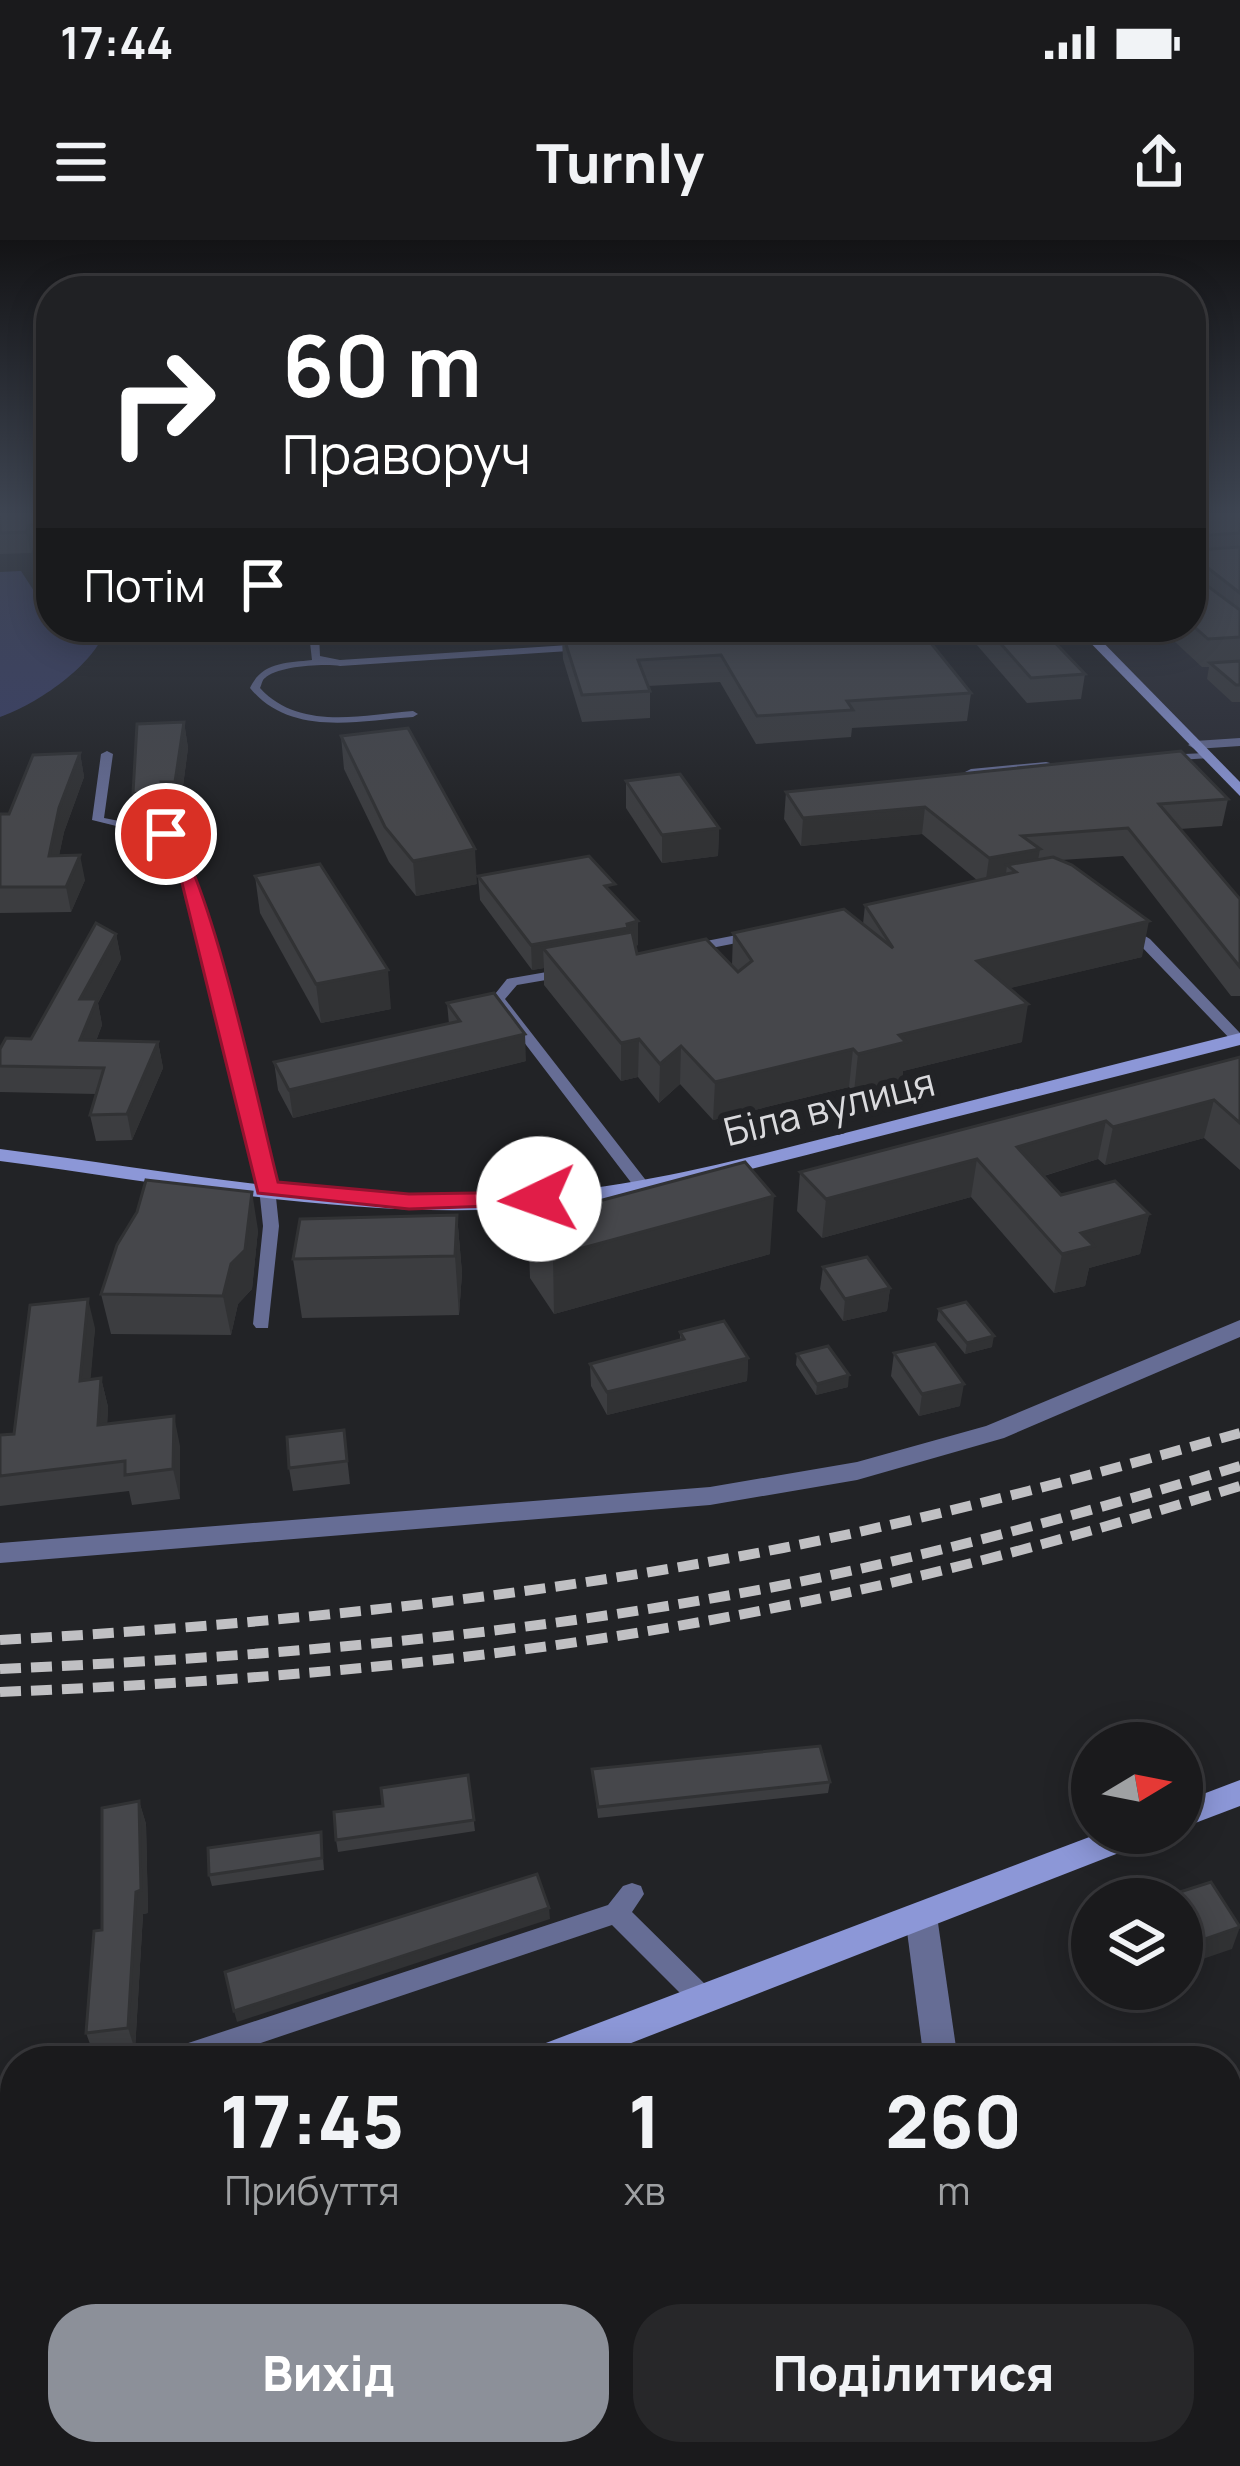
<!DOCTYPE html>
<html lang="uk">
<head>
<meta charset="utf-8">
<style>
  body { margin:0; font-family:Manrope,sans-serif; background:#272729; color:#f1f3f6; height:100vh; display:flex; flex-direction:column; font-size:45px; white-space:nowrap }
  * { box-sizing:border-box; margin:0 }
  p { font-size:39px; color:#9fa1a3 }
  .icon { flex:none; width:66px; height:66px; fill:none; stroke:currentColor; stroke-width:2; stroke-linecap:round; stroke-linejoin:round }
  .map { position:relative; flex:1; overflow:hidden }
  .drawer { position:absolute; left:0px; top:1806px; width:1242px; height:420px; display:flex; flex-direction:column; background:#1a1a1c; border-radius:48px 48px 0 0; box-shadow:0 6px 30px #0003,0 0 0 3px #38383b }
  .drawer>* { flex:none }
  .hud { position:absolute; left:36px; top:36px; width:1170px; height:366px; border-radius:48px; box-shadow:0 6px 30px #0003,0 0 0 3px #38383b; background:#202124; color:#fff; overflow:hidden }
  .needle { width:78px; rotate:80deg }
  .buttons { position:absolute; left:1071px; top:1482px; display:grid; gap:24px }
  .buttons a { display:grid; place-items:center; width:132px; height:132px; border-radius:50%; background:#1a1a1c; box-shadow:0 6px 30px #0003,0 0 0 3px #38383b; font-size:60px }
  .pin { position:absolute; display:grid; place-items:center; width:102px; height:102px; color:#fff; margin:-51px; border:6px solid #fff; border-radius:50%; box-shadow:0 3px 12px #0007 }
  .me { position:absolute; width:132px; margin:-66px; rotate:267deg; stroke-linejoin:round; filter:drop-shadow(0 0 9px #0008) }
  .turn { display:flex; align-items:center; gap:42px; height:252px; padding:0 48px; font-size:54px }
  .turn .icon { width:156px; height:156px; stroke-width:2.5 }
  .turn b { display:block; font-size:84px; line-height:102px }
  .then { display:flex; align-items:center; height:114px; padding:0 48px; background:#0003; gap:24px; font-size:45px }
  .eta { display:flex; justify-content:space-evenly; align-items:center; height:204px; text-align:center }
  .eta b { font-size:72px; font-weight:800; line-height:84px }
  .action { display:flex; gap:24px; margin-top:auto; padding:24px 48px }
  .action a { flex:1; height:138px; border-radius:48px; background:#8c9099; color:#fff; font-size:48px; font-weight:800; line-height:138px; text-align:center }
  .action a+a { background:#272729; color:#f1f3f6 }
  .status { display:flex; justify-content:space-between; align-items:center; height:84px; padding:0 60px; background:#1a1a1c; direction:ltr }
  .status svg { height:33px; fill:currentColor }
  header { display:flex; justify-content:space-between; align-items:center; height:156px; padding:0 48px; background:#1a1a1c; font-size:54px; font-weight:800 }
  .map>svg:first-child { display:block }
  .built { fill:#2b2c34 }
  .green { fill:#3c416a }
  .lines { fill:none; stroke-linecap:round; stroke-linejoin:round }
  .lane { fill:#666d95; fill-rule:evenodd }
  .street { fill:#666d95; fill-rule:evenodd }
  .secondary { fill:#8c97d7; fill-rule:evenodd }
  .rail { stroke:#c0c0c3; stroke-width:10; stroke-dasharray:21 10; stroke-linecap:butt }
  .wall { fill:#3c3d40 }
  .shaded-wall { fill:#313234 }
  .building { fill:#46474b; stroke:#313234; stroke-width:3 }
  .route { fill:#e11d48; stroke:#92132f; stroke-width:3 }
  .labels { text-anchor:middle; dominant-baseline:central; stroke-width:12; stroke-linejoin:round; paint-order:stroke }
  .street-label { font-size:39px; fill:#dadadd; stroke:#222326 }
</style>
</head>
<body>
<div class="status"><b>17:44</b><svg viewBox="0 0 49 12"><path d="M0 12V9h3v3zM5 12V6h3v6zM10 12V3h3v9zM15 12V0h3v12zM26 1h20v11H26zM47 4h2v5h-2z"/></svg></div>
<header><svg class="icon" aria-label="menu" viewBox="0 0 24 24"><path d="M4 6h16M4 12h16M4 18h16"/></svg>Turnly<svg class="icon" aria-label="share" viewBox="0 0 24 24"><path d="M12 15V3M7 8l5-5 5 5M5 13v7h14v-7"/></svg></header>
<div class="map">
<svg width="1240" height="2226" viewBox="0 0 1240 2226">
  <rect width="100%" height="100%" fill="#222326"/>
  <path class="built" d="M1240 272V502L1195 505 1081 387H1191Z"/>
  <path class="green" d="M21 331 34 351 51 352V387H107C94 426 37 464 0 477V332Z"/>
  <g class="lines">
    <g class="lane">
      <path d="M899 387H953L948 390 896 392V388Z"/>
      <path d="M314 391 319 394 320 416 340 420 584 404 589 407 584 410 340 426C326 423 276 426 265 438 262 440 262 444 260 448 299 491 362 475 413 471L418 474 413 477C357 481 290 497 250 448 262 422 286 423 312 420L309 394Z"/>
      <path d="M107 511 113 514 104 578 170 591 197 643 275 948 279 986 268 1088H256L253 1084 263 986 259 948 185 643 161 597 92 580 101 514Z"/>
      <path d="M1206 513 1210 514V518L1163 521 1157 518 1163 515Z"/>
      <path d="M1046 522 1050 523V527L971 535 965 532 971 529Z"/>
      <path d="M1127 685 1150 699 1240 793V804L1234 803 1140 705 1122 692V686Z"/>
      <path d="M752 692 757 693V699L691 712 684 708 691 704Z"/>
      <path d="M564 729 569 730V736L517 745 505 759 648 943 650 946 648 949H636L491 759 507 739Z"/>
      <path d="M632 1643 641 1646 644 1654 632 1672 712 1751 716 1759 712 1767 703 1771 694 1767 612 1685 207 1821H157L161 1812 170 1809 608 1665 623 1646Z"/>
      <path d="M15 1870V1897L0 1904V1877Z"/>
    </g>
    <g class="street">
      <path d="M1240 498V506L1195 509 1188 505 1195 501Z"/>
      <path d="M1240 1080V1097L1004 1198 857 1240 710 1265 0 1323V1303L710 1247 857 1222 986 1186Z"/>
      <path d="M921 1662 933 1666 937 1676 958 1821H924L905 1676 909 1666Z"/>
      <path d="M1240 2022V2060L1227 2061V2023Z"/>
      <path d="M729 2211H769L764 2226H724Z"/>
    </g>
    <g class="secondary">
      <path d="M1075 387H1088L1240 542V556Z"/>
      <path d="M1240 793V805C1111 838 982 870 853 903 739 932 624 964 506 969 336 977 167 943 0 921V909C167 930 336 964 505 956 624 951 738 920 853 891 982 858 1111 825 1240 793Z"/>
      <path d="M1240 1540V1566L1182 1588V1562Z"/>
      <path d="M1100 1593H1152L1147 1602 585 1821H525L530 1809Z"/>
      <path d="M15 2067V2119L0 2127V2074Z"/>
    </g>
    <g class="rail">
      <path d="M0 1400C263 1385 524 1359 783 1308 937 1277 1089 1236 1240 1193"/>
      <path d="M0 1429C263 1417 525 1396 784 1345 938 1314 1089 1272 1240 1226"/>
      <path d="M0 1452C263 1441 525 1419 784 1366 939 1335 1089 1293 1240 1246"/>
    </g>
  </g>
  <g class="wall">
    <path d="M0 272H51V306H34L31 313 0 314Z"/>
    <path d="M1191 272H1240V462H1232L1207 439 1209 427H1202L1159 387H1191Z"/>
    <path d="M558 387H918L971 453 967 481 852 488 851 497 756 504 720 442 648 446 650 451V478L582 482 563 419 562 399Z"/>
    <path d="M971 387H986L1085 434 1081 459 1027 463 970 397Z"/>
    <path d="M184 482 188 508 180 569 166 570V586L138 580 133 553Z"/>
    <path d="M341 496 477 644 416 656 389 622 344 529Z"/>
    <path d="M80 513 84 537 64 592 59 615 85 640 71 672 0 673V574H9Z"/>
    <path d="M626 541 719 588 718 616 662 623 626 568Z"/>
    <path d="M786 552 1228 559 1222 586 1180 589 1240 659V756H1231L1123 616 1061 620 1142 717 1010 748 1022 802 903 831 902 840 854 852 849 847 713 880 680 844 659 863 638 837 621 841 544 745V728L532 730 480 660 478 636 615 656 638 705 635 706 637 714 732 725 733 693 863 684 865 665 978 641 922 594 801 606 784 579Z"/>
    <path d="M156 591 164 626 135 629 133 619Z"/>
    <path d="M255 636 391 769 321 783 260 673Z"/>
    <path d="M116 694 121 719 98 763 102 785 96 801 158 802 163 828 132 900 96 901 90 875 96 854 0 852V809L31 799Z"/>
    <path d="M447 763 526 821 293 878 278 850 274 822 449 784Z"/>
    <path d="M1240 817V930L1204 898 1105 925 1098 919 1044 936 1061 955 1149 974 1140 1014 1089 1028 1085 1046 1054 1053 971 957 822 998 797 971 800 932Z"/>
    <path d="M457 975 462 1033 459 1075 302 1078 293 1019Z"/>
    <path d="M528 980 770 1014 554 1074 530 1038Z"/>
    <path d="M258 990 252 1049 238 1064 231 1095 111 1094 101 1054Z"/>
    <path d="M823 1027 890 1048 887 1071 843 1081 820 1049Z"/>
    <path d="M939 1069 992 1107 965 1114 937 1080Z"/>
    <path d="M95 1088 90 1139 101 1138 108 1167 107 1184 180 1206V1259L132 1265 129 1251 0 1266V1195L14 1194Z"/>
    <path d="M680 1092 748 1118 747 1141 607 1175 591 1146 590 1124 680 1100Z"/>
    <path d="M894 1113 960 1166 919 1176 891 1136Z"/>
    <path d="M797 1114 848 1147 816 1155 796 1125Z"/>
    <path d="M344 1190 350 1244 293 1251 289 1228Z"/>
    <path d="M592 1529 830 1542 828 1553 598 1578Z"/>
    <path d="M468 1535 475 1591 338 1612 336 1600 383 1566Z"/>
    <path d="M139 1561 146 1584 148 1673 143 1674 135 1810 94 1815 86 1793Z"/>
    <path d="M321 1592 324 1630 212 1646 209 1635Z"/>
    <path d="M1230 1855H1240V1935L1227 1896V1863Z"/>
    <path d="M1240 2178V2226H1164L1161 2211H1227Z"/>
    <path d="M818 2211H883L884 2226H818Z"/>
  </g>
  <g class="shaded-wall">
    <path d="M29 285 34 306 31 313 26 292Z"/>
    <path d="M1193 321H1199L1194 347Z"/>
    <path d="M184 482 188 508 180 569 175 542Z"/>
    <path d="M80 513 84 537 64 592 54 640 49 616 59 568Z"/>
    <path d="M161 542 166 570V586L161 558Z"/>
    <path d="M925 567 922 594 801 606 803 578Z"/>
    <path d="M719 588 718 616 662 623V595Z"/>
    <path d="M475 609 477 644 416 656 413 621Z"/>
    <path d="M1040 609 1035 637 1007 625 1005 643 985 646 989 618Z"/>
    <path d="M80 615 85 640 71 672 66 647Z"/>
    <path d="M638 681V705L628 708H543L544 728 532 730 531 705Z"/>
    <path d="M1149 681 1142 717 972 757 977 721Z"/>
    <path d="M116 694 121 719 98 763 102 785 86 826 80 800V759Z"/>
    <path d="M388 730 391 769 321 783 316 744Z"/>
    <path d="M1028 764 1022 802 903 831 902 840 854 852 858 814 899 795Z"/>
    <path d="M525 794 526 821 293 878 289 850Z"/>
    <path d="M639 799 638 837 621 841V803Z"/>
    <path d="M158 802 163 828 132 900 127 874Z"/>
    <path d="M681 806 680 844 659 863 660 824Z"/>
    <path d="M853 809 849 847 713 880 715 842Z"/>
    <path d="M1214 860 1204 898 1105 925 1113 887Z"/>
    <path d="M1106 881 1098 919 1010 946 1017 907Z"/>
    <path d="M977 919 971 957 822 998 826 959Z"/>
    <path d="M252 952 258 990 252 1049 238 1064 231 1095 223 1056Z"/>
    <path d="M774 956 770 1014 554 1074 553 1016Z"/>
    <path d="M1149 974 1140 1014 1089 1028 1085 1046 1054 1053 1062 1014 1081 993Z"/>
    <path d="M457 975 462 1033 459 1075 455 1016Z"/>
    <path d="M890 1048 887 1071 843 1081 845 1059Z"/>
    <path d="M88 1059 95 1088 88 1170 80 1141Z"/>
    <path d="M994 1096 992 1107 965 1114 967 1103Z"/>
    <path d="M748 1118 747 1141 607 1175V1152Z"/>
    <path d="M849 1135 848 1147 816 1155 817 1144Z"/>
    <path d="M101 1138 108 1167 106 1215 98 1185Z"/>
    <path d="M964 1144 960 1166 919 1176 922 1154Z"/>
    <path d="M174 1176 180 1206V1259L173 1229Z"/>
    <path d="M139 1561 146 1584 148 1673 143 1674 135 1810 128 1788Z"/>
    <path d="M549 1668 550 1679 237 1782 234 1771Z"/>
    <path d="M1240 1687 1232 1709 1182 1726V1707Z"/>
  </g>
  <g class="building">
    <path d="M0 272H51V284L29 285 26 292 0 293Z"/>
    <path d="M1191 272H1240V293L1196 296 1192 300 1197 310 1240 307V353L1199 321H1193L1194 336 1240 370V397L1208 399 1191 384Z"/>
    <path d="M657 387H918L971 453 847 461 853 470 757 476 721 415 638 420 650 451 582 455 562 392Z"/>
    <path d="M986 387H1040L1085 434 1031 438Z"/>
    <path d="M1240 421V445H1236L1210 423Z"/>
    <path d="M184 482 175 542H161V558L133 553 137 484Z"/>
    <path d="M408 488 475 609 413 621 385 587 341 496Z"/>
    <path d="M1181 511 1228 559 1159 564 1240 659V727L1128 588 1022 596 1040 609 989 618 925 567 803 578 786 552Z"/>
    <path d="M80 513 59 568 49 616 80 615 66 647H0V574H9L33 515Z"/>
    <path d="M680 534 719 588 662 595 626 541Z"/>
    <path d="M135 586 156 591 163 617 133 619Z"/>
    <path d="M589 616 615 644 605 646 638 681 627 684 628 688 531 705 478 636Z"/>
    <path d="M1053 617 1072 625 1149 681 977 721 1028 764 899 795 906 802 858 814 853 809 715 842 681 806 660 824 639 799 621 803 543 708 632 692 637 714 706 699 738 732 752 721 733 693 844 669 893 708 865 665 1016 632 1007 625Z"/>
    <path d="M320 624 388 730 316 744 255 636Z"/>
    <path d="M96 683 116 694 80 759H97L80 800 158 802 127 874 90 875 104 828 0 826V809L6 798 31 799Z"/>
    <path d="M494 753 525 794 289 850 274 822 460 781 447 763Z"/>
    <path d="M1240 817V883L1214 860 1113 887 1106 881 1017 907 1061 955 1115 941 1149 974 1081 993 1094 1006 1062 1014 977 919 826 959 800 932Z"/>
    <path d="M745 922 774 956 553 1016 528 980Z"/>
    <path d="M146 940 252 952 245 1010 231 1024 223 1056 101 1054 117 1005 137 972Z"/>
    <path d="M457 975 455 1016 293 1019 300 979Z"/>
    <path d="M867 1017 890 1048 845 1059 823 1027Z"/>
    <path d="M88 1059 80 1141 101 1138 98 1185 174 1176 173 1229 125 1235V1221L0 1236V1195L14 1194 30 1065Z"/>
    <path d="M966 1062 994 1096 967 1103 939 1069Z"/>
    <path d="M724 1081 748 1118 607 1152 590 1124 684 1099 680 1092Z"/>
    <path d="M935 1104 964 1144 922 1154 894 1113Z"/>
    <path d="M828 1106 849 1135 817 1144 797 1114Z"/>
    <path d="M344 1190 347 1221 289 1228 287 1197Z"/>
    <path d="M820 1506 830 1542 598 1567 592 1529Z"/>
    <path d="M468 1535 474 1580 336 1600 334 1572 383 1566 381 1548Z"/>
    <path d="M139 1561 141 1650 136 1652 128 1788 86 1793 94 1691 102 1690V1568Z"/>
    <path d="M321 1592 322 1618 209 1635 208 1608Z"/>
    <path d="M537 1634 549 1668 234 1771 225 1732Z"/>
    <path d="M1211 1642 1240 1687 1182 1707V1659H1158Z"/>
    <path d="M1127 1812 1131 1821H1088L1087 1819Z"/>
    <path d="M1230 1855H1240V1884Z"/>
    <path d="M1227 2127 1240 2178V2218L1177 2219 1175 2211H1227Z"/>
    <path d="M822 2211H883L884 2226H822Z"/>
    <path d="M604 2217 635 2226H601Z"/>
  </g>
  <linearGradient id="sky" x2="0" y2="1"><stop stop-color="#131315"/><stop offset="0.47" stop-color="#3e4552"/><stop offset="1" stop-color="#3e4552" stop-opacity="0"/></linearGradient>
  <rect width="1240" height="583" fill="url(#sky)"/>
  <path class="route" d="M166 589C205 607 263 886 278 942L409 954 539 952 548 954 552 959 548 964 409 969 258 953 182 643 156 594Z"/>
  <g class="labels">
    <g class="street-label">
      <text transform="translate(829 866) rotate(-14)">Біла вулиця</text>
    </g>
  </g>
</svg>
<div class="buttons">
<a><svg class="needle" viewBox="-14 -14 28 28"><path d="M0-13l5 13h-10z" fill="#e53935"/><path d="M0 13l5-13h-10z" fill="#9fa1a3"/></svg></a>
<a><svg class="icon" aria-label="layers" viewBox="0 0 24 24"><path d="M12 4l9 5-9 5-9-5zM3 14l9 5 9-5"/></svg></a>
</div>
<div class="pin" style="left:166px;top:594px;background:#d93025"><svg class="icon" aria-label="arrive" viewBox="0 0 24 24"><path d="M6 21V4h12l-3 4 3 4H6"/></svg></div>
<svg class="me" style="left:539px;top:959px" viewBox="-20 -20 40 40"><circle r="19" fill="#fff"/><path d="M0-13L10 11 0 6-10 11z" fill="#e11d48"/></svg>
<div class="hud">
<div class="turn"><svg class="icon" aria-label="right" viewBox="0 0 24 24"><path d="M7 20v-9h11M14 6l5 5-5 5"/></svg><div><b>60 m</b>Праворуч</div></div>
<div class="then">Потім<svg class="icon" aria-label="arrive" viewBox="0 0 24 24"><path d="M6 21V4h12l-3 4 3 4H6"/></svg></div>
</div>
<section class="drawer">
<div class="eta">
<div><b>17:45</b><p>Прибуття</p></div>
<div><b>1</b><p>хв</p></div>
<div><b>260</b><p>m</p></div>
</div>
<div class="action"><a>Вихід</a><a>Поділитися</a></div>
</section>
</div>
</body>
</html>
